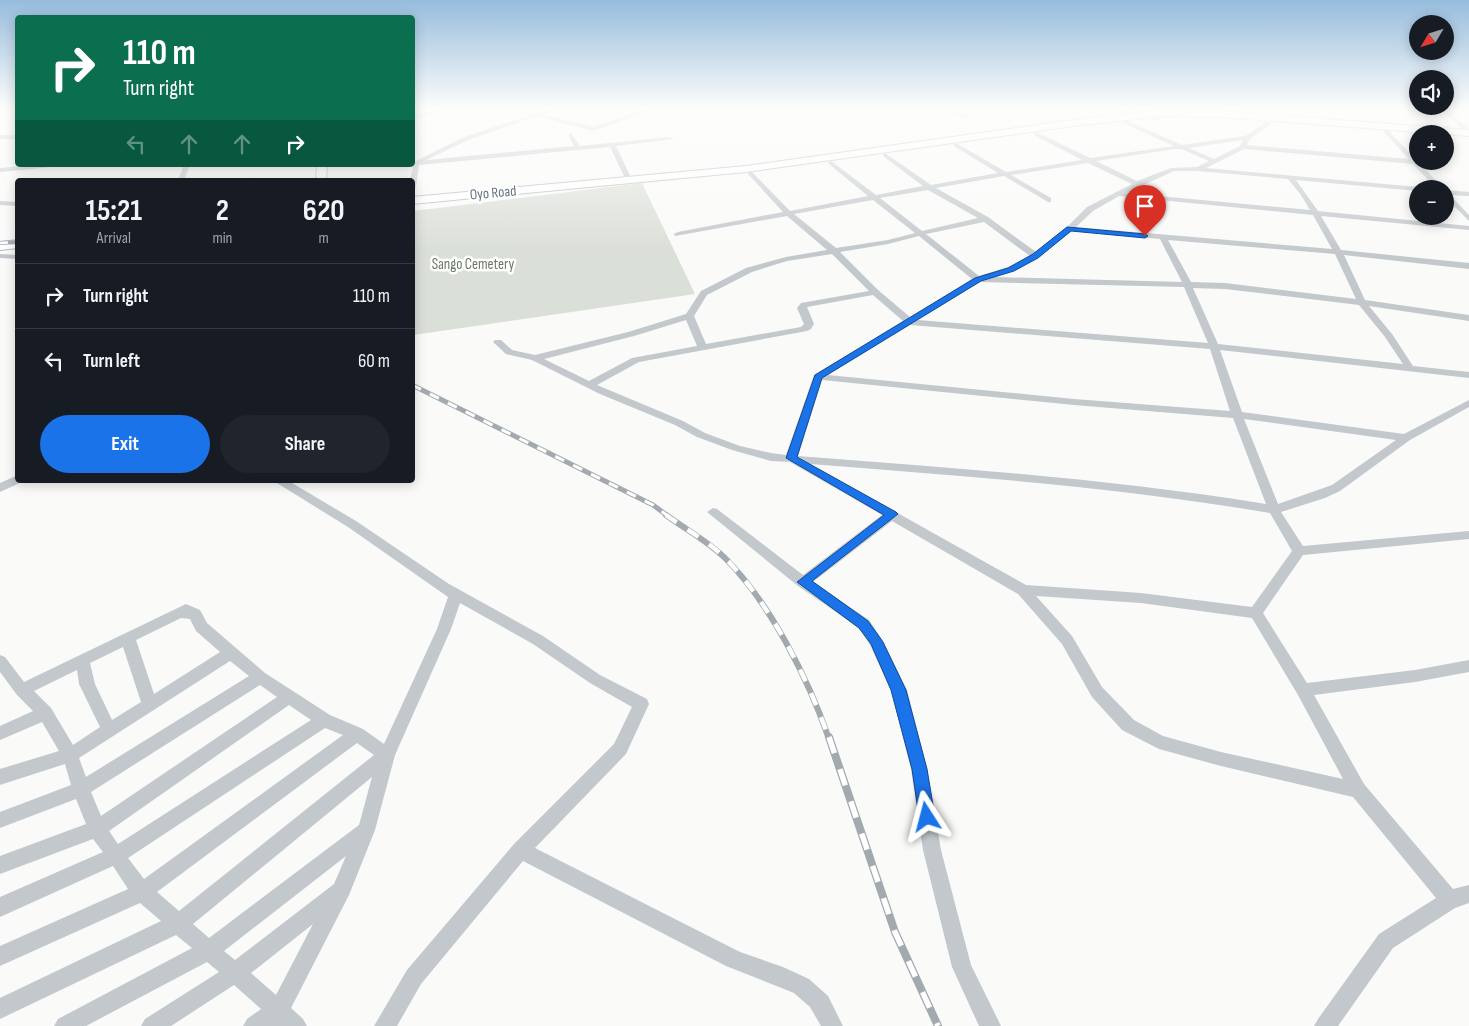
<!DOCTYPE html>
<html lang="en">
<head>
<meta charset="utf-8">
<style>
  body { margin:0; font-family:"Sofia Sans Condensed",sans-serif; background:#20242c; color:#f1f3f6; height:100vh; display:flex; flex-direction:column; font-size:19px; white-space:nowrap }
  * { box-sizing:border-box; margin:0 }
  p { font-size:16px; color:#9ea1a6 }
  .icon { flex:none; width:28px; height:28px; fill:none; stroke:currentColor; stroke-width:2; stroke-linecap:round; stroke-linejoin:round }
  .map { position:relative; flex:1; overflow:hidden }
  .drawer { position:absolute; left:15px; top:178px; width:400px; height:305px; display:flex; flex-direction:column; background:#171b24; border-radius:5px; box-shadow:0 2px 12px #0003 }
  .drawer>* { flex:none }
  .top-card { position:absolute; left:15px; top:15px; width:400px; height:152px; border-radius:5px; box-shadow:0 2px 12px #0003; background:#0b6e4f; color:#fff; overflow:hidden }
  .needle { width:32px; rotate:232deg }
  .controls { position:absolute; left:1409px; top:15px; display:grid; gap:10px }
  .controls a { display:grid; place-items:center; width:45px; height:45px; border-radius:50%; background:#171b24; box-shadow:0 2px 12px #0003; font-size:25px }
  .pin { position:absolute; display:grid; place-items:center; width:42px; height:42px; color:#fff; margin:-51px -21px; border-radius:50% 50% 50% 0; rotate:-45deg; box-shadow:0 0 5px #0007 }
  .pin .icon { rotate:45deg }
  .me { position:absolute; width:55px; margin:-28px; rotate:351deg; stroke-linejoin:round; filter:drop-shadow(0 0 4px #0008) }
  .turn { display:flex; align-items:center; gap:18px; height:105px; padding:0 25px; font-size:22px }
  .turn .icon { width:65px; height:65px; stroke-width:2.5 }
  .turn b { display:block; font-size:35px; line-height:42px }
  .lanes { display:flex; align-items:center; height:48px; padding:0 25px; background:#0003; justify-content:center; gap:25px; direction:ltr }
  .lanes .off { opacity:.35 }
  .eta { display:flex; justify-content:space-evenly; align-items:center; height:85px; text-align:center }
  .eta b { font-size:30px; font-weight:700; line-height:35px }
  .primary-button { display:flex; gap:10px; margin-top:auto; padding:10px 25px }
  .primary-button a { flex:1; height:58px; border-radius:30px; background:#1a73e8; color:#fff; font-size:20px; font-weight:700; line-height:58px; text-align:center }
  .primary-button a+a { background:#20242c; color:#f1f3f6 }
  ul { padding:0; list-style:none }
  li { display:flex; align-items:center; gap:15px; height:65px; padding:0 25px; border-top:1px solid #363941 }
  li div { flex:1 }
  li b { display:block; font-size:19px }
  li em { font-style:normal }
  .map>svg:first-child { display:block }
  .green { fill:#dadfd7 }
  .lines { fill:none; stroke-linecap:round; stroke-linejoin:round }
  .secondary-casing { stroke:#b3babf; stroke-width:2 }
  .primary-casing { stroke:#b5babe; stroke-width:2 }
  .minor { fill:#c3c8cc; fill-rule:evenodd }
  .secondary { fill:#fff; fill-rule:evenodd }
  .primary { fill:#fff; fill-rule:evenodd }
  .rail-far3-casing { stroke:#a2aab0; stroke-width:4 }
  .rail-far2-casing { stroke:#a2aab0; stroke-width:5 }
  .rail-far1-casing { stroke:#a2aab0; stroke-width:6 }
  .rail-casing { stroke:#a2aab0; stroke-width:8 }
  .rail-far3 { stroke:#fff; stroke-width:2.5; stroke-dasharray:8; stroke-linecap:butt }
  .rail-far2 { stroke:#fff; stroke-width:3; stroke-dasharray:10; stroke-linecap:butt }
  .rail-far1 { stroke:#fff; stroke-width:4.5; stroke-dasharray:13; stroke-linecap:butt }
  .rail { stroke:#fff; stroke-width:5.5; stroke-dasharray:17; stroke-linecap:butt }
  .route { fill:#1a73e8; stroke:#114b97 }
  .labels { text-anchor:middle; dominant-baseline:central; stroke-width:5; stroke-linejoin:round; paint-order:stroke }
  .far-street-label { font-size:15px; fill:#657683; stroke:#fff }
  .far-park-label { font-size:15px; fill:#687a64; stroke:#fff }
</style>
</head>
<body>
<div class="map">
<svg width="1469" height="1026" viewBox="0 0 1469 1026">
  <rect width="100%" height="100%" fill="#fafaf8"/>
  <path class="green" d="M642 183 695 294 413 335V211Z"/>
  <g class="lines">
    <defs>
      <path id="secondary" d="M317 165H327L326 180H316Z"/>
      <g id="primary">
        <path d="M1162 110 1221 111 1469 130V136L1221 117 1162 116 1073 126 746 172 412 204V197L746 166 1073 120Z"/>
        <path d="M18 240V248L0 250V242Z"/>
      </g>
    </defs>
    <use href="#secondary" class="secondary-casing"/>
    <use href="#primary" class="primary-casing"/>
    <g class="minor">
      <path d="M439 109H448L412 120V116Z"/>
      <path d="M549 109H557L543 114 593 127 646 109H654L593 131 537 116 468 140 426 160 574 146 568 135 571 133 580 146 670 137 673 139 616 146 632 180 629 182 626 180 610 147 419 165 416 187 412 189V180H410L414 162 464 137Z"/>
      <path d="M941 109H949L973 117 968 118Z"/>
      <path d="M1108 109H1118L1160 119 1157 121Z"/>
      <path d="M1440 109H1446L1469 130V135Z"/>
      <path d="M1265 118 1270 124 1250 139 1247 145 1409 159 1382 130 1387 129 1444 189H1437L1413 164 1244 149 1206 168 1418 187 1421 189H1418V191L1296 180 1318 211 1469 226V230L1321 216 1341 250 1469 263V269L1344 255 1365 300 1469 315V321L1369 306 1392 334 1413 366 1469 372V378L1220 350 1242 412 1404 434 1469 400V407L1410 440 1340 491 1325 498 1281 512 1303 546 1469 531V539L1303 555 1263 613 1307 683 1415 670 1469 660V672L1415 682 1314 695 1364 784 1453 889 1469 885V903L1455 908 1393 948 1338 1026H1314L1318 1019 1379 934 1436 898 1353 797 1221 766 1159 749 1122 730 1092 697 1062 644 1018 594 892 521 813 582 869 620 881 638 907 690 927 769 941 850 971 965 1001 1026H979L952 967 923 850 911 769 891 690 870 645 859 628 798 586 707 512 713 508 717 509 803 575 882 515 790 462 771 461 732 450 697 437 675 425 600 394 532 360 506 354 493 342 495 340H501L512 350 535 355 628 332 686 314 701 291 746 268 786 257 827 250 787 216 675 236 674 234 678 232 783 212 748 174V172H752L790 211 868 196 829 164 828 163 831 161 876 195 923 186 883 156V154L885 153 931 185 998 173 954 146V144L956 143 1006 172 1082 160 1034 135 1036 132 1090 158 1174 146 1123 123 1125 120 1182 145 1245 136 1264 124 1262 120ZM1243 140 1240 146 1214 159 1189 148ZM1175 149H1181L1209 161 1197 167 1171 168 1137 181 1096 161ZM1088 163 1132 184 1087 207 1067 227 1036 252 988 217 936 188 1004 176 1048 202H1051V198L1011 175ZM1174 171H1198L1288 179 1301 195 1310 210 1126 193ZM928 190 978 218 922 231 880 198ZM1119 196 1313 215 1332 249 1076 227 1093 211ZM873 200 915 233 888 240 836 248 794 214ZM984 222 1030 256 1008 267 979 276 926 234ZM1072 231 1160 239 1182 282 994 277C1026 267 1046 252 1072 231ZM919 236 972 279 910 317 878 290 840 252 888 244ZM1168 240 1335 254 1356 299 1225 283 1191 282ZM832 254 869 291 801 303 797 308 804 324 801 327 706 344 694 316 707 295 752 272 787 261ZM980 282 1184 287 1208 343 918 320ZM1193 288 1225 289 1359 305 1385 337 1403 364 1218 344ZM873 295 903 321 814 375 786 455 771 453 740 446 705 433 683 421 597 385 639 362 807 331 811 329 814 324 807 307ZM686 320 697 346 632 358 589 381 544 359 634 336ZM910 325 1210 349 1230 411 1074 399 828 375ZM822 380 1074 405 1233 418 1266 504C1111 479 954 468 798 456ZM1244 419 1396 440 1332 485 1278 504ZM810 464C963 476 1118 487 1270 513L1292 551 1252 607 1141 593 1026 585ZM1036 596 1141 603 1252 618 1298 695 1343 779 1221 752 1163 736 1134 720 1102 687 1072 636Z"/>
      <rect x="0" y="135" width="18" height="4"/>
      <path d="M31 165H55L52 167 0 172V168Z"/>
      <path d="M184 165H190L184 180H178Z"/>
      <path d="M1445 190 1469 192V196L1450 195 1469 215V221L1445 197Z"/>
      <path d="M0 201 18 202V206L0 205Z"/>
      <path d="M0 254 18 255V259L0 258Z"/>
      <path d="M18 475V480H23L22 482 0 492V483Z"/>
      <path d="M272 480H287L356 521 449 584 543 636 600 675 647 699 649 704 626 754 535 848 740 952 783 967 809 979 828 996 843 1026H821L810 1007 794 993 726 966 523 861 421 984 397 1026H374L407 970 514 844 614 744 632 707 590 683 533 644 460 603 451 629 395 755 375 830 349 895 291 1008 303 1019 307 1026H243L247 1019 261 1009 234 985 171 1026H141L145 1019 219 972 207 962 86 1026H54L58 1019 192 948 176 935 0 1019V998L161 921 140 903 0 966V946L128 889 113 866 0 917V897L103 852 93 839 0 874V856L86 824 76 799 0 828V812L71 785 65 764 0 785V769L59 751 42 722 0 740V726L33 711 17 695 0 672V655L5 657 24 682 186 604 200 610 207 623 265 673 330 715 363 729 384 744 437 629 448 597 348 527ZM181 618 190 619 196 631 220 652 154 694 136 640ZM123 647 141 702 112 720 95 684 90 663ZM230 661 249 676 86 777 79 758ZM77 670 79 684 100 727 73 745 51 708 34 691ZM260 685 277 697 101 816 91 792ZM289 705 311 720 118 844 109 831ZM325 728 343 735 144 879 128 858ZM357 743 374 755 179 911 157 892ZM372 777 359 825 209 938 193 924ZM346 856 334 884 235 960 224 951ZM313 924 276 995 251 973Z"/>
    </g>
    <use href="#secondary" class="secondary"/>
    <use href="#primary" class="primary"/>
    <defs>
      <path id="rail-far3" d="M0 243 18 242"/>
      <path id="rail-far2" d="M412 385 653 505 668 516"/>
      <path id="rail-far1" d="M666 515C685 529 708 541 725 558 770 603 808 678 829 739"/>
      <path id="rail" d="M829 737 895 932 938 1026"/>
    </defs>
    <use href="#rail-far3" class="rail-far3-casing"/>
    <use href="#rail-far2" class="rail-far2-casing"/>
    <use href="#rail-far1" class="rail-far1-casing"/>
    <use href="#rail" class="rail-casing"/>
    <use href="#rail-far3" class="rail-far3"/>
    <use href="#rail-far2" class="rail-far2"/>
    <use href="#rail-far1" class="rail-far1"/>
    <use href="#rail" class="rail"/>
  </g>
  <linearGradient id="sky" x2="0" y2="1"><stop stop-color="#96bcdc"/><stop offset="0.43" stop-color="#fdfdfc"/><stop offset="1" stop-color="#fdfdfc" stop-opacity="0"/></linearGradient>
  <rect width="1469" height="252" fill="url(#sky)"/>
  <path class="route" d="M1067 227 1145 234 1148 236 1145 238 1071 231 1038 258 1014 271 981 281 822 378 797 457 896 512 898 514 812 581 868 621 883 642 906 690 927 769 935 817 933 823 927 825 921 823 919 817 912 769 891 690 871 644 859 628 797 582 884 515 786 458 815 375 975 278 1008 268 1033 254Z"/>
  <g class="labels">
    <g class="far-street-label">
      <text transform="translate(493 193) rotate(-5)">Oyo Road</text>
    </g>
    <g class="far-park-label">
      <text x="473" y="264">Sango Cemetery</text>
    </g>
  </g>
</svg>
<div class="controls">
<a><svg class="needle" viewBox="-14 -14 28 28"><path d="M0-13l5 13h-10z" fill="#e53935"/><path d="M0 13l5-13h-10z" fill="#9ea1a6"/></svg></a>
<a><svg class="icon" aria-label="sound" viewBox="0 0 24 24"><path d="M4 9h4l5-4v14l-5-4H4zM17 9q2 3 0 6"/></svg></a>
<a>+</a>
<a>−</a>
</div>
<div class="pin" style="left:1145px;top:236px;background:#d93025"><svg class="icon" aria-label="arrive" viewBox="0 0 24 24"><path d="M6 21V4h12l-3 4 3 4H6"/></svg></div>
<svg class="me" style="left:927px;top:817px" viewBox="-20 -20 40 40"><path d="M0-17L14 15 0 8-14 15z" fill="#1a73e8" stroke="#fff" stroke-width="4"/></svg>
<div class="top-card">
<div class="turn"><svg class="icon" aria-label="right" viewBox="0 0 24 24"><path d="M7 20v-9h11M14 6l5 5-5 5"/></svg><div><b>110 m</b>Turn right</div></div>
<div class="lanes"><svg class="icon off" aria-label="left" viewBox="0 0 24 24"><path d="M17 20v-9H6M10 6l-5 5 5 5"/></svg><svg class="icon off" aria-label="ahead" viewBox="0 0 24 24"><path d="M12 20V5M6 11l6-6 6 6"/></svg><svg class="icon off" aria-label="ahead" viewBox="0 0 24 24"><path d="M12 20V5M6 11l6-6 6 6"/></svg><svg class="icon" aria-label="right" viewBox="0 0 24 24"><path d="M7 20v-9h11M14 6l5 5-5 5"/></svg></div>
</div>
<section class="drawer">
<div class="eta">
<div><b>15:21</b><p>Arrival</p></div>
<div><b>2</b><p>min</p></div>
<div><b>620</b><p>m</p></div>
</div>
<ul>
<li><svg class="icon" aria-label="right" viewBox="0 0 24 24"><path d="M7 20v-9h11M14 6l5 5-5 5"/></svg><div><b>Turn right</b></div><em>110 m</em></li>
<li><svg class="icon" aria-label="left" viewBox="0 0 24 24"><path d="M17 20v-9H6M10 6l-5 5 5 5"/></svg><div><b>Turn left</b></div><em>60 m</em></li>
</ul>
<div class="primary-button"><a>Exit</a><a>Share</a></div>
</section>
</div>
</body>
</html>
